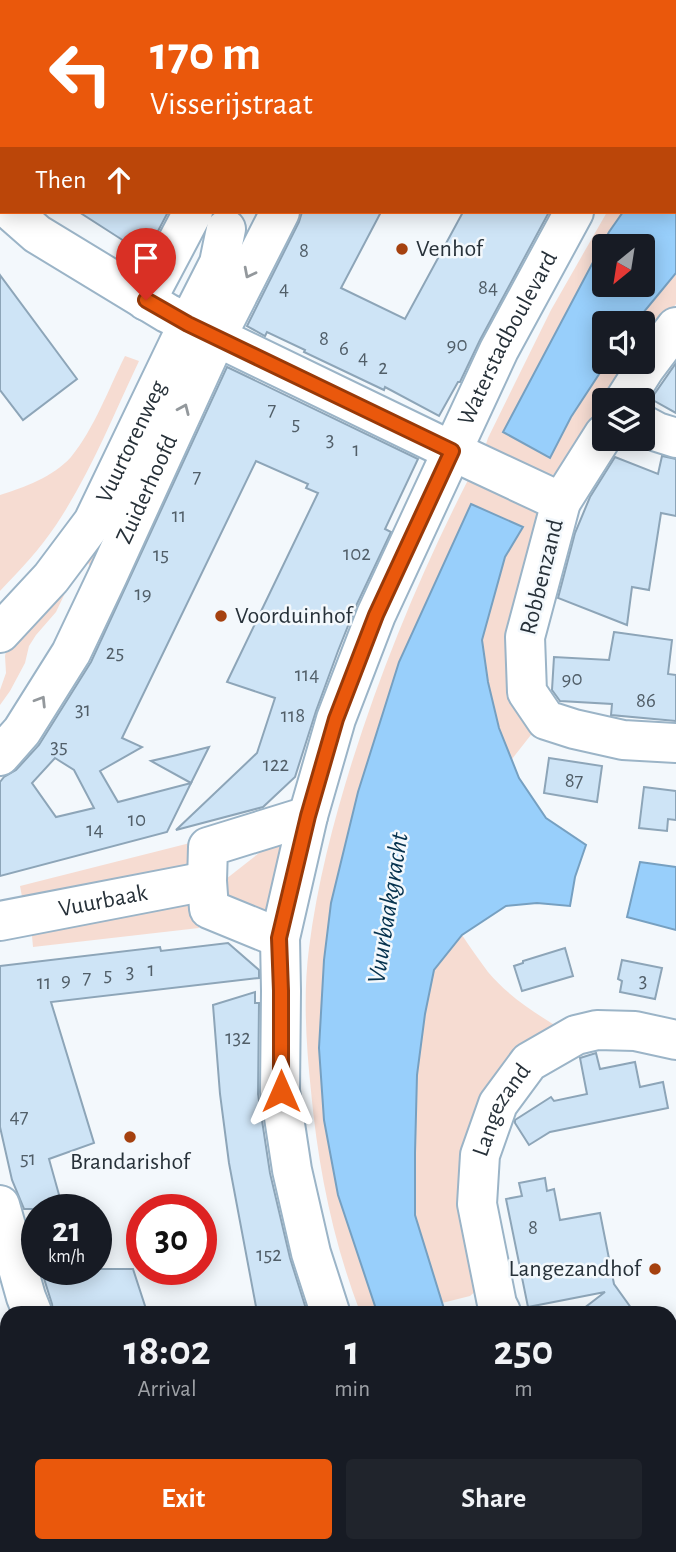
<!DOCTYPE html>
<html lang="en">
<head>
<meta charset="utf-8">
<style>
  body { margin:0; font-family:"Alegreya Sans",sans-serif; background:#20242c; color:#f1f3f6; height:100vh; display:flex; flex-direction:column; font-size:26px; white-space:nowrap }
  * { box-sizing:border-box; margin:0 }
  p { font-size:23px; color:#9ea1a6 }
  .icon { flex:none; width:38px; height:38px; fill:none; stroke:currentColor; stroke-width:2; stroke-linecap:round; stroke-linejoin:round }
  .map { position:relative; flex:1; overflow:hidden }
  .sheet { position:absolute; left:0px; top:1306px; width:677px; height:247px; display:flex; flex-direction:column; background:#171b24; border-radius:21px 21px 0 0; box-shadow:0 4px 18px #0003 }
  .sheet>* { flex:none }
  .hud { position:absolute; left:0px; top:0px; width:677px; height:214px; box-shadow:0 4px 18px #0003; background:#ea580c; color:#fff; overflow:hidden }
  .needle { width:46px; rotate:210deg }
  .fabs { position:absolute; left:592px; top:234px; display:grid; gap:14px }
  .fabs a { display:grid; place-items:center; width:63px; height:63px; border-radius:7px; background:#171b24; box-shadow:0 4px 18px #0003; font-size:35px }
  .speed { position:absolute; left:21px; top:1194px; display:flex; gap:14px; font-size:35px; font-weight:700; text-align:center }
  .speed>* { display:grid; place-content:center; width:91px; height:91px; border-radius:50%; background:#171b24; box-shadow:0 4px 18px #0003; line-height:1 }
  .speed small { font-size:18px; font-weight:400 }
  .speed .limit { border:10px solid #d22; background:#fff; color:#111 }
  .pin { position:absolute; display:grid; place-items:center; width:60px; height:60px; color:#fff; margin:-72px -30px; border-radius:50% 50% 50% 0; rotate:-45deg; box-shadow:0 0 7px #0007 }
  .pin .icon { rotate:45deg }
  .me { position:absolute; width:77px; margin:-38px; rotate:0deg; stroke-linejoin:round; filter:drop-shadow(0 0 5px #0008) }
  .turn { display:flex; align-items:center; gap:24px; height:147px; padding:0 35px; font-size:32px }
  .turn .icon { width:91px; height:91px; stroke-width:2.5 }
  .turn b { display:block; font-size:49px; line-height:60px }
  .then { display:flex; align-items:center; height:66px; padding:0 35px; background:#0003; gap:14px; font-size:26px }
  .eta { display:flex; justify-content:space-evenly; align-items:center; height:119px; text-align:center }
  .eta b { font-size:42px; font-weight:700; line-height:49px }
  .primary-button { display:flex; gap:14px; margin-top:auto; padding:14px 35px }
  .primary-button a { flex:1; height:80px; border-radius:7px; background:#ea580c; color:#fff; font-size:28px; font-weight:700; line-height:80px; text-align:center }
  .primary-button a+a { background:#20242c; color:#f1f3f6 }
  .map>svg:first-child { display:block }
  .green { fill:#f6dcd2 }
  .water { fill:#98cffb; stroke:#76a0c1; stroke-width:2; fill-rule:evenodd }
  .building { fill:#cee4f6; stroke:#8da5b8; stroke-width:2; fill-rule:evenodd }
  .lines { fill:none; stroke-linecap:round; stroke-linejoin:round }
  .minor-casing { stroke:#9bb4c7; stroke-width:42 }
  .minor { stroke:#fff; stroke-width:38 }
  .oneway { stroke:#93989c }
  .route-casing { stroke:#983908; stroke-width:18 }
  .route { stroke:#ea580c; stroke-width:12 }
  .poi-dot { fill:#a5410f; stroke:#f3f8fc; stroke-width:2.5 }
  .labels { text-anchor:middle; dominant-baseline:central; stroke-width:5; stroke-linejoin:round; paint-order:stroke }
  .number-label { font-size:21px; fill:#515e68 }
  .poi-label { font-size:24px; fill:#273139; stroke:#f3f8fc; text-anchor:start }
  .street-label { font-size:24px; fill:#273139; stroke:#f3f8fc }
  .water-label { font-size:26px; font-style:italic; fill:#05324e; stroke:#f3f8fc }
</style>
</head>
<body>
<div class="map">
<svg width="676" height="1552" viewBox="0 0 676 1552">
  <rect width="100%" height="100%" fill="#f3f8fc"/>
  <g class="green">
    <path d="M607 212H623L609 233 503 432 550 457 571 417 607 362H633L608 401H604C604 418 571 458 559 474L551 475 542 473 486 444 488 438 551 310Z"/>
    <path d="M676 273V304L642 349V324H634Z"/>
    <path d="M125 356 139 361C113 416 90 474 56 525 40 549 20 570 0 591V495C25 487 53 477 71 457 94 429 109 388 125 356Z"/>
    <path d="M469 478 541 513 534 731 512 759 499 728 488 682 482 640 505 557 522 527 471 504 399 662 380 725 331 903 324 960 319 1048 324 1120 377 1312H360C333 1241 318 1167 311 1091 306 1043 303 995 309 948 317 885 333 823 352 762 383 664 422 570 469 478Z"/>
    <path d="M107 510 97 579 87 561 77 568 56 612 36 635 29 646 25 663 10 691 0 705V690L6 673 5 656 8 642Z"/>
    <path d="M190 843 194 877 24 907 20 886Z"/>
    <path d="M275 845 280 847 281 851 266 915 224 896 226 879 268 846Z"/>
    <path d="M195 892 199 928 33 947 31 925Z"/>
    <path d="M462 935C470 947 479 960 488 972 508 996 536 1014 563 1030L488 1094 477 1290 470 1296 442 1303 415 1216V1153L417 1075 425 1014 434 970Z"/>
  </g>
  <g class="water">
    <path d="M676 131V273L634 324H604V362H607L571 417 550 458 503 432 609 232 623 212H676ZM604 247H642V285H604Z"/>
    <path d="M471 504 523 527 505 557 482 640 488 682 499 728 519 778 546 818 586 845 575 877 570 906 537 903 506 906 462 935 434 970 425 1014 417 1075 415 1153V1215L445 1312H377L338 1195 324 1120 319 1048 324 960 331 903 358 792 399 662Z"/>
    <path d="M640 862 676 867V930L627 917Z"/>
    <path d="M489 1545H586L593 1552H494Z"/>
  </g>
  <g class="building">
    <path d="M79 212H168L147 252 124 241Z"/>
    <path d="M302 212H381L341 288 405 319 463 212H549L480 340 460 382H458L439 416 385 387 384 390 304 352 305 350 267 332 265 336 247 326 299 222Z"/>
    <path d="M0 275 77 379 23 420 0 390Z"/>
    <path d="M676 363V413L651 399Z"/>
    <path d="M227 367 418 459 385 529 391 532 356 606 338 651 316 711 295 777 263 807 176 830 257 753 275 698 227 682 318 493 306 488 308 484 256 461 122 738 142 747 100 771 118 802 191 783 167 832 0 876V782L4 777 16 770 39 745 91 662ZM55 758 74 770 94 808 56 817 32 783Z"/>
    <path d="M662 456 676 459V516L661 513 649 590 632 587 627 625 558 598 575 533 590 497 615 457 658 474Z"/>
    <path d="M614 632 672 640 668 674 676 675V721L611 715 612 704 560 701 552 690 554 657 609 660Z"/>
    <path d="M209 747 191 783 151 761 177 755Z"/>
    <path d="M549 758 602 766 597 802 544 793Z"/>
    <path d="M644 787 676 791V820L668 819 667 831 639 828Z"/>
    <path d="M228 943 259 970V978L51 1002 94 1143 49 1159 63 1209H24L12 1180 0 1127V966L160 947 161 951Z"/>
    <path d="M565 948 573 976 522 991 514 966 523 963V961Z"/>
    <path d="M622 960 662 968 655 999 620 992 622 981 618 979Z"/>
    <path d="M255 992V1003H259L258 1094 270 1173 290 1258 307 1312H257L229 1163 220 1094 213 1005Z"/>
    <path d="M596 1053 600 1069 635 1062 640 1087 663 1082 668 1108 550 1132 529 1145 515 1123V1120L551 1097 554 1101 587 1094 580 1058Z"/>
    <path d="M545 1178 547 1191 554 1189 560 1220 600 1213 614 1284 634 1312H579L605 1292 528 1307 506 1199 522 1196 519 1183Z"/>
    <path d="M41 1269H133L147 1312H53L52 1304Z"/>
  </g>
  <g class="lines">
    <defs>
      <g id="minor">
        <path d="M562 0 565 2"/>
        <path d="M306 2 307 0"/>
        <path d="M353 2 354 0"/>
        <path d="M393 2 394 0"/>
        <path d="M12 212 37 234 167 313 452 451 561 502"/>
        <path d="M146 301 193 212"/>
        <path d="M624 401 645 368 676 327"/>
        <path d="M642 424 657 432 676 438"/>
        <path d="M604 434 561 502 525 637 527 692 546 720 574 729 623 740 676 743"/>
        <path id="s1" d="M0 633 51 578 93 522 188 324 219 263 226 229"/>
        <path id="s2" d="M0 756 22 731 71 653 108 575 217 336 280 212"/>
        <path id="s3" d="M0 921 207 881"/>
        <path d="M280 938 209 909 207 881 208 847 308 816"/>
        <path d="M0 1205 26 1297 32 1312"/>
        <path id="s4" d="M330 1312 311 1253 292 1170 280 1091 281 991 280 938 308 816 336 719 376 615 499 350 574 212"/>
        <path id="s5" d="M501 1312 497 1304 477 1204 480 1155 498 1104 529 1062 576 1035 597 1030 635 1031 676 1040"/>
        <path d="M0 1393 7 1409"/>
        <path d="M670 1482 676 1483"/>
        <path d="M66 1545 70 1552"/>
        <path d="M128 1545 131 1552"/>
        <path d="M437 1545 441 1552"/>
      </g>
    </defs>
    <use href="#minor" class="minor-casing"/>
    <use href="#minor" class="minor"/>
  </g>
  <defs><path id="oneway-chevron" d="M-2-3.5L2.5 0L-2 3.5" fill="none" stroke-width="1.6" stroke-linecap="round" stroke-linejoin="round" transform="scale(1.75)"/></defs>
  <g class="oneway">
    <use href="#oneway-chevron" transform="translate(249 273) rotate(117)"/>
    <use href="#oneway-chevron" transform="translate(184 409) rotate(-66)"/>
    <use href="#oneway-chevron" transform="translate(41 701) rotate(-58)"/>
  </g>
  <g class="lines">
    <defs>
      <path id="route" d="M146 300 188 324 452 451 376 615 336 719 308 816 279 938 281 991V1091"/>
    </defs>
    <use href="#route" class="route-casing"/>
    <use href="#route" class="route"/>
  </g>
  <g class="poi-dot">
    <circle cx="402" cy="249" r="7"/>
    <circle cx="221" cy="616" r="7"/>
    <circle cx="130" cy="1137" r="7"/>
    <circle cx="655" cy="1269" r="7"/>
  </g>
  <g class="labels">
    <g class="number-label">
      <text x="304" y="250">8</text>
      <text x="488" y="287">84</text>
      <text x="284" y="288">4</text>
      <text x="324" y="338">8</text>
      <text x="457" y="344">90</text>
      <text x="344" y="348">6</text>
      <text x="363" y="357">4</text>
      <text x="383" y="367">2</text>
      <text x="272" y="409">7</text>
      <text x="296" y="423">5</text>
      <text x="330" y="439">3</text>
      <text x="356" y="449">1</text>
      <text x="197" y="476">7</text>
      <text x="179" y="515">11</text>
      <text x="357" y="553">102</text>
      <text x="161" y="554">15</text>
      <text x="143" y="593">19</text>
      <text x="115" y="652">25</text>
      <text x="307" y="674">114</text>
      <text x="572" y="678">90</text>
      <text x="646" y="700">86</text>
      <text x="83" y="709">31</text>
      <text x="293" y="715">118</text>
      <text x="59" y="746">35</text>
      <text x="276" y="764">122</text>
      <text x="574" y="780">87</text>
      <text x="137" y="819">10</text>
      <text x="95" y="829">14</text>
      <text x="151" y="969">1</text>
      <text x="130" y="971">3</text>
      <text x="108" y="974">5</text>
      <text x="87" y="977">7</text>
      <text x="66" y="979">9</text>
      <text x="643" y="980">3</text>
      <text x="44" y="982">11</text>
      <text x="238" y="1037">132</text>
      <text x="19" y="1116">47</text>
      <text x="28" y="1158">51</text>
      <text x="533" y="1227">8</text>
      <text x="269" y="1254">152</text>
    </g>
    <g class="poi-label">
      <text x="416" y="249">Venhof</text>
      <text x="235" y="616">Voorduinhof</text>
      <text x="130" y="1162" text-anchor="middle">Brandarishof</text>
      <text x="641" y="1269" text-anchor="end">Langezandhof</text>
    </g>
    <g class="street-label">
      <text stroke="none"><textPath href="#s4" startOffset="1024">Waterstadboulevard</textPath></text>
      <text stroke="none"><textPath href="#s1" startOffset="234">Vuurtorenweg</textPath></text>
      <text stroke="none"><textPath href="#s2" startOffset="306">Zuiderhoofd</textPath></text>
      <text transform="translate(542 577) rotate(-76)">Robbenzand</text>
      <text stroke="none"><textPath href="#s3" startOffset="105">Vuurbaak</textPath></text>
      <text stroke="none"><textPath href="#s5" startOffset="210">Langezand</textPath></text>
    </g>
    <g class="water-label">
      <text transform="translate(388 908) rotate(-81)">Vuurbaakgracht</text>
    </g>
  </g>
</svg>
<div class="fabs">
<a><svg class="needle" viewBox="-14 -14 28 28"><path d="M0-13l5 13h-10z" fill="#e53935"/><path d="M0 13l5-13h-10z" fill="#9ea1a6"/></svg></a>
<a><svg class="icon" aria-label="sound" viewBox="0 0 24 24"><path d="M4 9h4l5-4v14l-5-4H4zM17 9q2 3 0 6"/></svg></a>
<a><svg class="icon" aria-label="layers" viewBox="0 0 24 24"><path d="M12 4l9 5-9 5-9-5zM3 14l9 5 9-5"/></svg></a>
</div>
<div class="speed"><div>21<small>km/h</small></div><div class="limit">30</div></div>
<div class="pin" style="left:146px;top:300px;background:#d93025"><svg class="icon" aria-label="arrive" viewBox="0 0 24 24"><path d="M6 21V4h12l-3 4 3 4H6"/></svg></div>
<svg class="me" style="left:281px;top:1091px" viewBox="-20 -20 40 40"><path d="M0-17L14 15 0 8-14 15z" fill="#ea580c" stroke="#fff" stroke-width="4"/></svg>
<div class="hud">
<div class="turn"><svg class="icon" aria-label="left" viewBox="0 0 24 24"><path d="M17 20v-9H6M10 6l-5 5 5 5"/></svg><div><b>170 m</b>Visserijstraat</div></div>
<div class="then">Then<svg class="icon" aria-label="ahead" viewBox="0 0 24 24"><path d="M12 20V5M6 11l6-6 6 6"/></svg></div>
</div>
<section class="sheet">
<div class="eta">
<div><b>18:02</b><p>Arrival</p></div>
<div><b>1</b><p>min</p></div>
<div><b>250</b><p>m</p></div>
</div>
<div class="primary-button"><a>Exit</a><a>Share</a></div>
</section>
</div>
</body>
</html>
